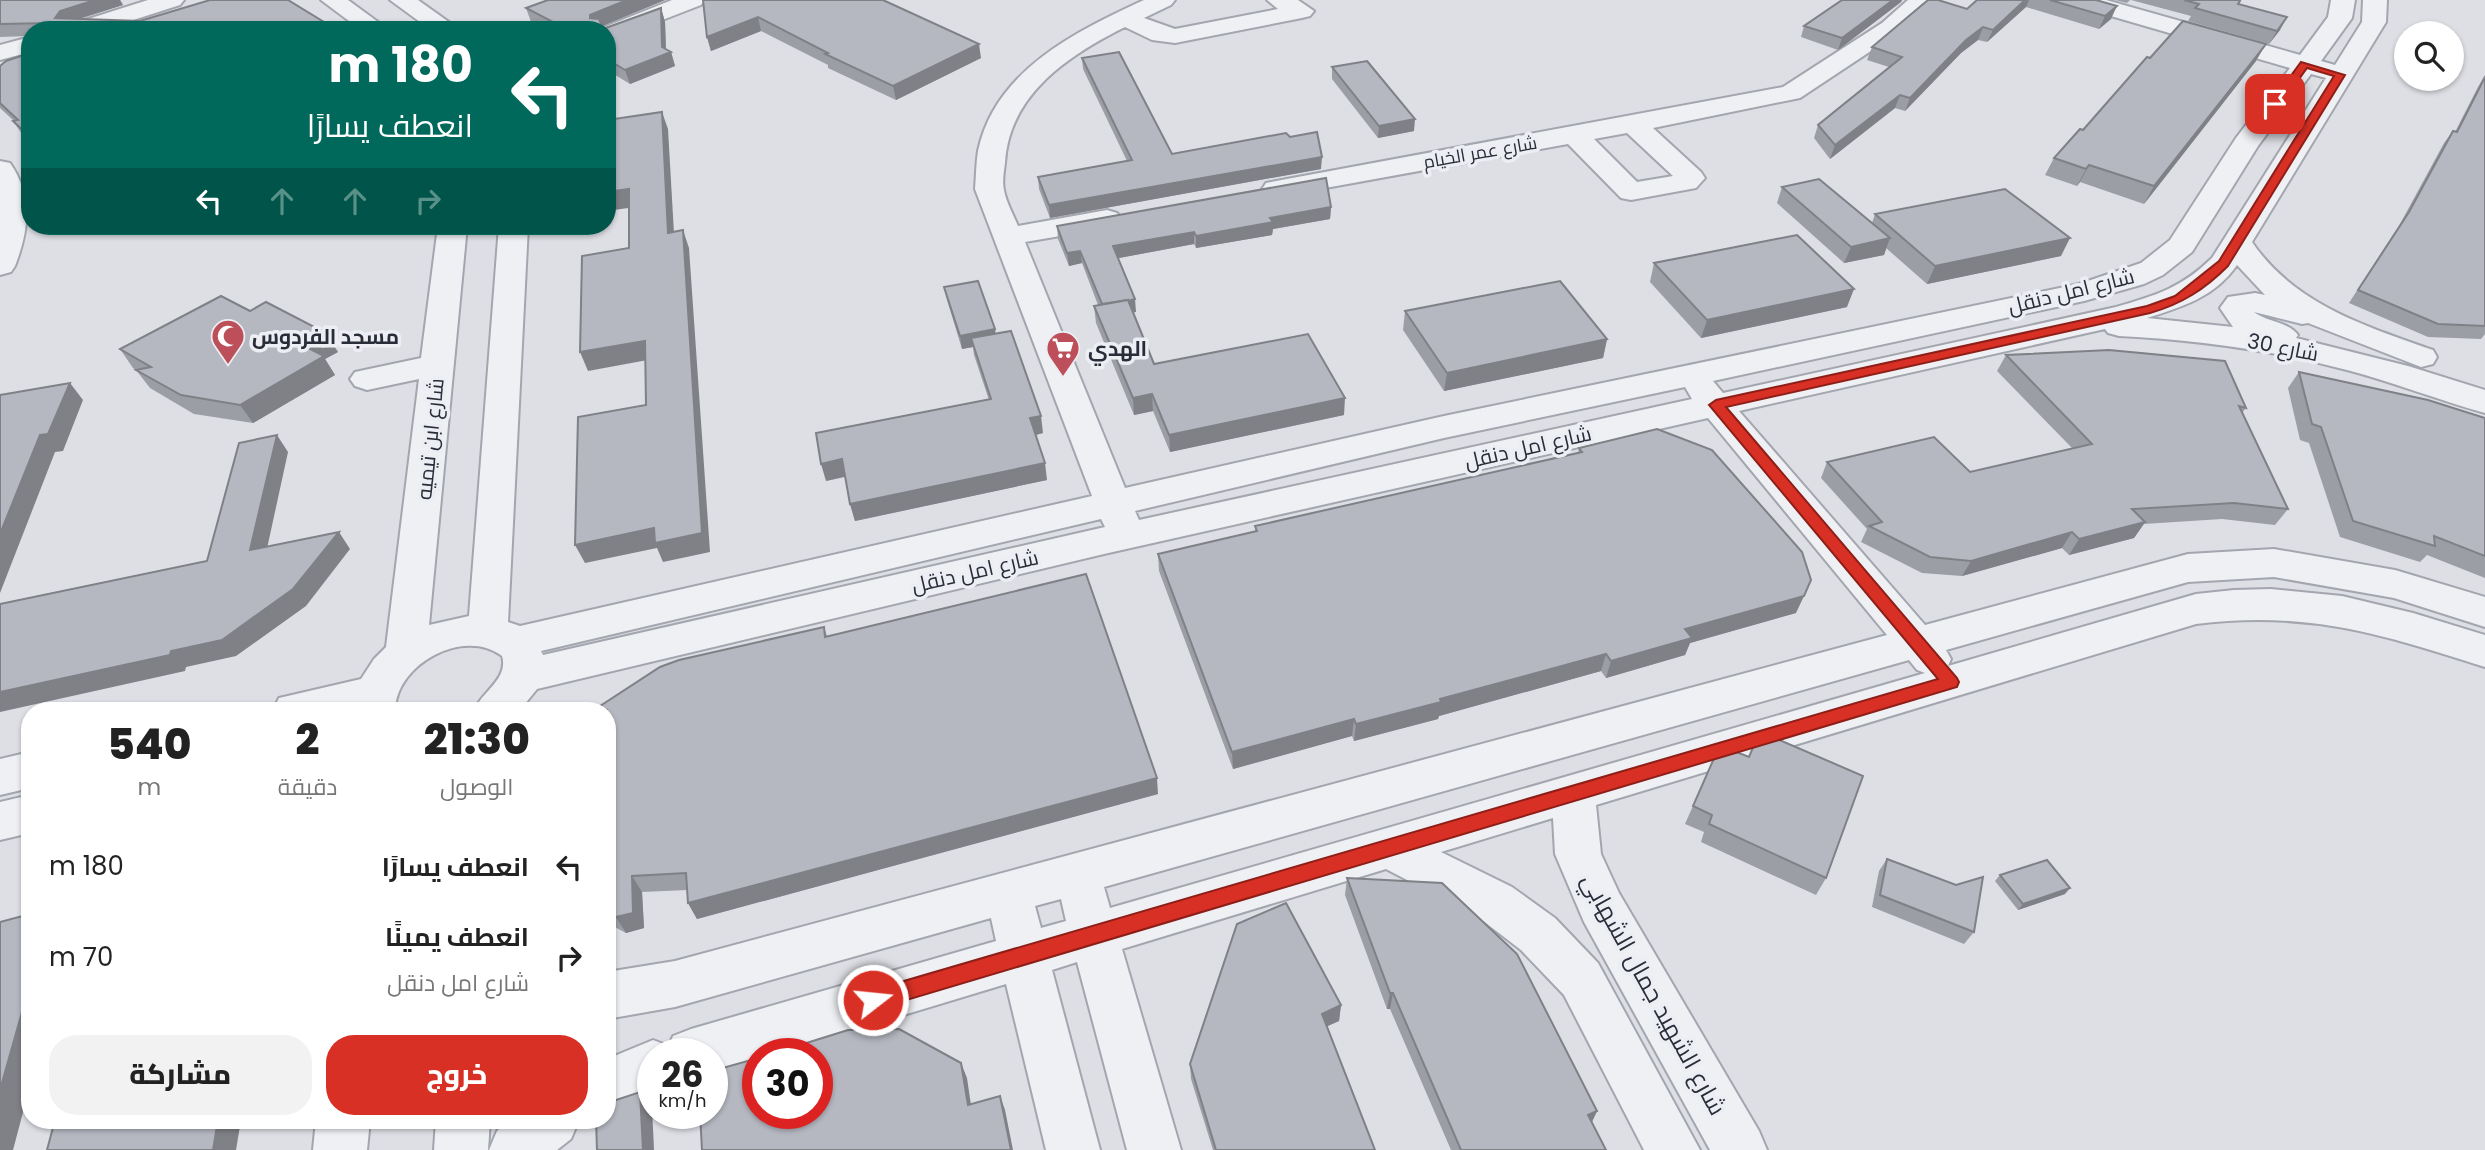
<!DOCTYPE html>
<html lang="ar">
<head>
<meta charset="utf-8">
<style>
  body { margin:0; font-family:Poppins,Cairo,sans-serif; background:#f2f2f2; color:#222; direction:rtl; height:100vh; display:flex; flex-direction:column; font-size:26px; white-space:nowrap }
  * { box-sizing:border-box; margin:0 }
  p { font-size:23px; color:#767676 }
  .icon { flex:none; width:38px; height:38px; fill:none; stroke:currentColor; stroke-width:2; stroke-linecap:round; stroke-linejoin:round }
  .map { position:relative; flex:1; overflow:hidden; direction:ltr }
  .details { position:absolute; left:21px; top:702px; width:595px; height:427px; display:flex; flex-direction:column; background:#fff; border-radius:28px; box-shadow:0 2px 5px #0004; direction:rtl }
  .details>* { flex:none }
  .top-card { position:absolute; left:21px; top:21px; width:595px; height:214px; border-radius:28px; box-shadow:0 2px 5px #0004; direction:rtl; background:#00695c; color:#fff; overflow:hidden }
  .tools { position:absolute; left:2394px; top:21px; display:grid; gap:14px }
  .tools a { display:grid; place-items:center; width:70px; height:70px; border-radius:50%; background:#fff; box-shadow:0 2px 5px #0004; font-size:35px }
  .speed { position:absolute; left:637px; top:1038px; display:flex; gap:14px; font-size:35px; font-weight:700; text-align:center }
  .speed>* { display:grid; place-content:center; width:91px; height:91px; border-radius:50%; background:#fff; box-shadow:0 2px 5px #0004; line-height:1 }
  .speed small { font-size:18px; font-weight:400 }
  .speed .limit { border:10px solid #d22; background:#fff; color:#111 }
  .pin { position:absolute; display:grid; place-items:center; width:60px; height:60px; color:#fff; margin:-30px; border-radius:14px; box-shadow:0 4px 10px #0006 }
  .me { position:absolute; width:77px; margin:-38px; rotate:74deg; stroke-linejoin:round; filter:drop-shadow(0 0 5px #0008) }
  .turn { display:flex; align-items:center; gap:24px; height:147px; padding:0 28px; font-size:32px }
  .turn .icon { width:91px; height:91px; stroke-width:2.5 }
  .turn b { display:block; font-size:49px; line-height:60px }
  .lanes { display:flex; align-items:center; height:66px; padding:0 28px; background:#0003; justify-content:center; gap:35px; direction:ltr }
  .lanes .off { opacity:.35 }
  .eta { display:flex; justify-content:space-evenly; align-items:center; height:119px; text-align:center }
  .eta b { font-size:42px; font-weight:800; line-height:49px }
  .cta { display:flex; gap:14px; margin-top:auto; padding:14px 28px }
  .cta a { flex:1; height:80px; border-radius:28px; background:#d93025; color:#fff; font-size:28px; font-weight:800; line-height:80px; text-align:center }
  .cta a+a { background:#f2f2f2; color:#222 }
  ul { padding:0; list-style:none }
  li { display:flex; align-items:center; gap:21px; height:91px; padding:0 28px }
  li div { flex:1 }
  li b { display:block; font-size:26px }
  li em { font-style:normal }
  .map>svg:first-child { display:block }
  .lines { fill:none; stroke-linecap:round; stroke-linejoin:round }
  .minor-casing { stroke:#a3a6ae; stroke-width:4 }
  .minor { fill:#eff0f4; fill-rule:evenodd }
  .wall { fill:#9c9ea6 }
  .shaded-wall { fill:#7f8187 }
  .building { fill:#b5b8c1; stroke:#7f8187; stroke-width:2 }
  .route { fill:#d93025; stroke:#8d1f18; stroke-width:2 }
  .labels { text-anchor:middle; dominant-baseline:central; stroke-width:7; stroke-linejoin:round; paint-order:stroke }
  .far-street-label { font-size:18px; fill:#282d39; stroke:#eceef3 }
  .street-label { font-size:21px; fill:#282d39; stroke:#eceef3 }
  .poi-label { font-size:21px; font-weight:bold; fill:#282d39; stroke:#eceef3; text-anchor:start }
  .near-street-label { font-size:24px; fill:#282d39; stroke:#eceef3 }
</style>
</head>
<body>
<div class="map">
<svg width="2485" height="1150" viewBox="0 0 2485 1150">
  <rect width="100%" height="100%" fill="#dddfe5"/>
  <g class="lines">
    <defs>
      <g id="minor">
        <path d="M148 0H184L180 5 102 30H65L69 25Z"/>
        <path d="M321 0H348L389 30H361Z"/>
        <path d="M390 0H418L460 30H431Z"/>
        <path d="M672 0H705L701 5 616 38 607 40V30H597Z"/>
        <path d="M1144 0H1175L1171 5 1144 18 1175 29 1278 9 1267 0H1298L1314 11 1310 16 1302 18 1175 43 1152 40 1125 27C1069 55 1009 94 1005 163 1004 171 1002 182 1004 190 1006 202 1013 214 1018 226L1107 210 1117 213 1122 219 1117 225 1107 228 1025 242 1125 488 1444 416 2079 284 2141 263 2170 240 2236 138 2290 68 2073 5 2069 0H2106L2300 55 2328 17 2331 0H2355L2352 18 2321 61 2335 65 2362 22 2363 0H2387L2386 22 2252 242C2294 304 2365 326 2433 350L2437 357 2433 364 2421 367 2308 323 2302 324 2254 312C2267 322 2289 322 2298 335L2296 338 2408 366 2485 390V413C2438 400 2393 382 2347 370 2272 350 2196 340 2119 336L2108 333 2105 329 1739 411 1925 625 2188 554 2274 549 2395 570 2485 597V627L2394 598 2274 577 2188 582 1946 650 1951 659 1948 666 2196 594 2234 590 2271 589 2342 596 2413 613 2485 635V667C2381 634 2307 610 2196 624L1596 805 1601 854 1619 893 1759 1131 1767 1150H1710L1584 922 1555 854 1553 818 1441 852 1512 887 1555 918 1598 963 1700 1150H1644L1564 995 1521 950 1478 917 1386 869 1122 949 1181 1150H1127L1077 962 1052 970 1100 1150H1046L1006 984 775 1054H758V1059L712 1073V1054H653V1091L607 1111V1059L653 1040 669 1046 673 1036 691 1029 996 941 991 918 675 1007 607 1019V972L675 961 1887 635 1708 418 1104 554 537 689 520 710H474C482 692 509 678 502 656 464 627 396 664 395 710H273L279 698 361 679 374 659 386 647 419 379 367 390 355 386 350 379 355 372 421 358 438 226H467L429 625 469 616 499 226H528L508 622 520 626 1092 496 975 189C976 177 976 163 978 151 995 70 1077 31 1144 0ZM2311 74 2326 78 2212 258C2181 288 2157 295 2116 307L1723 393 1713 381 2084 301 2144 284 2163 275 2192 252 2258 146ZM2237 265 2265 295 2255 293 2228 297 2220 308 2233 327 2147 318C2182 307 2215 297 2237 265ZM1685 387 1692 399 1139 520 1135 511 1444 438ZM1101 519 1105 527 543 655 541 651ZM1909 660 1917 670 1925 673 1110 908 1104 887ZM1061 899 1066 921 1041 928 1035 906Z"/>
        <path d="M1908 0H1934L1898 33 1800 98 1653 128 1701 172 1705 178 1696 188 1631 200 1621 198 1568 144 1276 197 1266 195 1262 189 1266 183 1276 181 1783 87 1882 23ZM1627 133 1673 176 1637 182 1594 139Z"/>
        <path d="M30 37V52L0 60V45Z"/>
        <path d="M0 161 10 163C33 196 29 230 15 266L11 272 0 275Z"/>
        <path d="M30 752V788L0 795V759Z"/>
        <path d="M30 795V833L0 840V802Z"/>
        <path d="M316 1120H370L367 1150H313Z"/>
        <path d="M436 1120H490L488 1150H434Z"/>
        <path d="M510 1120H579L571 1139 557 1150H489L497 1131Z"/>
      </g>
    </defs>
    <use href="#minor" class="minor-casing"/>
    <use href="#minor" class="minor"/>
  </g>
  <g class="wall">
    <path d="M0 0H120L123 5 80 19 337 30H30V36L0 37Z"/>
    <path d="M548 0H665L602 26 603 28 661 8 665 22 666 49 671 52 675 66 630 84 607 70V30H546L531 22 526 8Z"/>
    <path d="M703 0 981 58 896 100 828 68V65L761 31 711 51 707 37Z"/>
    <path d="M1842 0H1902L1901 2 1838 50 1801 37 1804 26Z"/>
    <path d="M1977 0H2096L2111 19 2099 29 2026 7 1987 42 1978 40 1961 53 1905 111 1895 108 1830 159 1814 138 1818 125 1889 67 1867 60 1872 47 1967 9Z"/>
    <path d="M2115 0H2130L2127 3Z"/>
    <path d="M2131 0H2238V4L2280 30 2269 44 2188 21 2191 16Z"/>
    <path d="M30 41V141L22 134 13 121H14L0 108V66L24 55Z"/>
    <path d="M1082 58 1172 154 1290 137 1321 169 1050 218 1039 189 1038 177 1127 161 1083 69Z"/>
    <path d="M2150 58 2256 61 2144 204 2080 182 2077 186 2045 175 2054 158 2083 130Z"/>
    <path d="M1332 67 1414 131 1378 138 1332 79Z"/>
    <path d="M2485 75V334L2481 339 2428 337 2349 303 2400 224 2444 143 2453 131 2455 132 2478 87Z"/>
    <path d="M1782 187 1872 223 1875 214 2061 256 1927 284 1886 248 1884 255 1844 263 1777 203Z"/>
    <path d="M1331 207 1330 219 1273 229 1272 235 1196 248 1194 244 1118 258 1136 312H1133L1154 364 1344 415 1170 452 1153 411 1134 415 1096 323 1094 306 1098 305 1082 263 1069 266 1058 239 1057 226Z"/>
    <path d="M1654 263 1847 307 1701 338 1650 282Z"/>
    <path d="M944 287 996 334 1043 433 1035 435 1047 480 855 521 850 504 845 477 826 481 989 400 974 355 973 347 962 349 947 300Z"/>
    <path d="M250 311 338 352 325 359 335 375 253 423 194 414 150 388 136 370 133 368 120 349Z"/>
    <path d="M1405 311 1607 339 1603 358 1444 391 1403 330Z"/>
    <path d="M2006 355 2246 408 2242 413 2288 509 2275 525 2222 519 2144 524 2134 538 2069 555 2062 548 1962 576 1922 573 1861 542 1867 529 1821 478 1827 462 1970 472 2072 448 1997 371Z"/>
    <path d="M2299 372 2485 418V578L2427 555 2420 562 2340 537 2309 443 2300 440 2288 388Z"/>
    <path d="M1579 448 1796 613 1690 643 1685 655 1606 678 1601 671 1439 716 1438 719 1354 741 1352 736 1233 769 1159 571 1158 554 1255 532V526L1578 453Z"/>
    <path d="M824 627 827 636 1158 794 697 919 688 903 687 890 642 892 644 928 626 933 607 923V710Z"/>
    <path d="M1715 756 1826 878 1816 895 1701 842 1704 832 1685 824Z"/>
    <path d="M1887 859 1974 932 1964 944 1872 907 1879 871Z"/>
    <path d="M2000 875 2065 894 2018 910 1995 881Z"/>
    <path d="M1347 878 1597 1111 1592 1122 1606 1150H1451L1390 1009H1387L1345 895Z"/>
    <path d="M1341 1005 1339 1021 1327 1026 1375 1150H1213L1191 1079 1190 1064Z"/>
  </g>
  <g class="shaded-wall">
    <path d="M94 0H120L123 5 68 22 55 18 60 11Z"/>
    <path d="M627 0H665L595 29 590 15Z"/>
    <path d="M1893 0H1902L1901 2 1838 50 1842 38Z"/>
    <path d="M2025 0H2029L2026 7 1987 42 1993 30Z"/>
    <path d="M2117 6 2111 19 2099 29 2105 16Z"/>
    <path d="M661 8 665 22 666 53 671 52 675 66 630 84 625 70 662 47Z"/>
    <path d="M758 17 761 31 711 51 707 37Z"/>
    <path d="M2287 17 2280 30 2269 44 2277 31Z"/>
    <path d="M1983 27 1978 40 1961 53 1905 111 1910 98 1966 40Z"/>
    <path d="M979 44 981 58 896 100 893 86Z"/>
    <path d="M2266 44 2256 61 2144 204 2154 186Z"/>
    <path d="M1900 95 1895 108 1830 159 1835 145Z"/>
    <path d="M662 112 668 129 675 251 668 233Z"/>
    <path d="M1415 119 1414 131 1378 138 1379 126Z"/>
    <path d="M1322 157 1321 169 1050 218 1049 205Z"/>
    <path d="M2089 165 2080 182 2077 186 2086 169Z"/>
    <path d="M629 189 635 207 607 211V192Z"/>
    <path d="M1331 207 1330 219 1273 229 1272 235 1196 248V236L1270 218Z"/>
    <path d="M683 230 689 248 710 552 663 562 657 548 585 563 575 545 654 528Z"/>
    <path d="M1194 232V244L1114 259 1113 246Z"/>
    <path d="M1890 238 1884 255 1844 263 1851 247Z"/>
    <path d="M2070 238 2061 256 1927 284 1935 266Z"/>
    <path d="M1080 251 1082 263 1069 266 1067 253Z"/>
    <path d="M1854 289 1847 307 1701 338 1707 320Z"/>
    <path d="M1135 299 1136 312 1103 318 1102 305Z"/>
    <path d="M995 329 997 342 971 338 973 347 962 349 960 336Z"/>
    <path d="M326 333 338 352 325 359 335 375 253 423 240 405 304 346Z"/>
    <path d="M1607 339 1603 358 1444 391 1447 373Z"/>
    <path d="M645 341 653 359 588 371 580 352Z"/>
    <path d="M70 383 83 400 63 451 55 452 0 593V534L40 435Z"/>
    <path d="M1152 394 1153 411 1134 415 1133 398Z"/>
    <path d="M1345 398 1344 415 1170 452 1169 435Z"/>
    <path d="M1041 416 1043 433 1032 436 1030 418Z"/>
    <path d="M277 435 288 452 263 567 250 550Z"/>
    <path d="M842 459 847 476 826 481 821 464Z"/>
    <path d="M1045 463 1047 480 855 521 850 504Z"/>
    <path d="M2145 522 2134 538 2069 555 2079 539Z"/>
    <path d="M339 532 350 549 306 606 236 656 186 667 185 671 0 712V692L171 651Z"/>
    <path d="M2072 532 2062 548 1962 576 1971 561Z"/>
    <path d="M1804 596 1796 613 1690 643 1685 655 1606 678 1611 661 1685 629Z"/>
    <path d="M1606 654 1601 671 1439 716 1438 719 1354 741 1356 724 1440 699Z"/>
    <path d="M1354 719 1352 736 1233 769 1232 752Z"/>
    <path d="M1157 778 1158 794 697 919 688 903Z"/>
    <path d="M632 876 642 892 644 928 626 933 616 917Z"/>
    <path d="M2070 888 2065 894 2018 910 2023 904Z"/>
    <path d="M1390 993H1393L1390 1009H1387Z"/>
    <path d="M30 1003V1086L13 1150H0V1090L24 1005Z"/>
    <path d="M1341 1005 1339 1021 1321 1029 1322 1014Z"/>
    <path d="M961 1063 967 1078 973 1119 968 1105Z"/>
    <path d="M640 1092 652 1107 654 1150H643Z"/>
    <path d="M1000 1096 1005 1110 1013 1150H1011Z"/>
    <path d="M1597 1111 1590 1126 1588 1115Z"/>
    <path d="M218 1120H241L236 1150H213Z"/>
  </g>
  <g class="building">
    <path d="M0 0H95L60 11 55 18 140 21 210 0H288L337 30H231L227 27 218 30H207L204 28 198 30H43L51 23 0 24Z"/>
    <path d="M548 0H627L590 15V18L599 19 603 29 661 8 662 47 671 52 625 70 607 59V30H568L526 8Z"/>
    <path d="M703 0H883L979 44 893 86 825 54 828 53 758 17 707 37Z"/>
    <path d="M1842 0H1893L1842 38 1804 26Z"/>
    <path d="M1928 0H1938L1967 9 1977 0H2025L1993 30 1983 27 1966 40 1910 98 1900 95 1835 145 1818 125 1902 57 1872 47Z"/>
    <path d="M2050 0H2096L2117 6 2105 16Z"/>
    <path d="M2184 0H2238L2240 1 2238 4 2287 17 2277 31 2195 8 2199 4Z"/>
    <path d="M2183 21 2266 44 2154 186 2089 165 2086 169 2054 158 2080 129 2083 130 2147 57 2150 58Z"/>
    <path d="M30 41V137L13 121 18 120 0 103V66L6 61 24 55V45Z"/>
    <path d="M1119 52 1172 154 1286 133 1290 137 1317 132 1322 157 1049 205 1038 177 1132 160 1082 58Z"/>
    <path d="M1367 61 1415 119 1379 126 1332 67Z"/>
    <path d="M2485 77V326L2438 324 2358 290 2409 212 2453 131 2457 132Z"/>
    <path d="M662 112 668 233 683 230 702 533 655 543 654 528 575 545 578 417 646 405 645 341 580 352 582 256 629 248V189L607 192V120Z"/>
    <path d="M1326 178 1331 207 1270 218 1273 222 1196 236 1194 232 1113 246 1135 299 1128 301V300L1102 304 1080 251 1067 253 1057 226Z"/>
    <path d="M1819 179 1890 238 1851 247 1782 187Z"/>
    <path d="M2005 189 2070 238 1935 266 1875 214Z"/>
    <path d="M1797 235 1854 289 1707 320 1654 263Z"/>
    <path d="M978 281 995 329 960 336 944 287Z"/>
    <path d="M1560 281 1607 339 1447 373 1405 311Z"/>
    <path d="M221 296 250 311 266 302 326 333 304 346 324 356 240 405 181 395 136 370 151 367 120 349Z"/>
    <path d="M1128 300 1154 364 1308 334 1345 398 1169 435 1152 394 1133 398 1094 306Z"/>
    <path d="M1011 331 1041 416 1030 418 1045 463 850 504 842 459 821 464 816 433 991 399 971 338Z"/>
    <path d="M2109 350 2225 361 2246 408 2239 406 2288 509 2234 503 2132 509 2145 522 2079 539 2072 532 1971 561 1930 557 1869 526 1882 522 1827 462 1934 437 1970 472 2092 444 2006 355Z"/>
    <path d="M2299 372 2428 400 2485 418V556L2434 536 2435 546 2353 521 2321 427 2312 424Z"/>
    <path d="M70 383 48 434 40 435 0 534V395Z"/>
    <path d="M1657 429 1712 450 1802 552 1811 580 1804 596 1685 629 1692 638 1611 661 1606 654 1440 699 1441 702 1356 724 1354 719 1232 752 1158 554 1257 531 1255 526 1582 452 1579 448Z"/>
    <path d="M277 435 250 550 339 532 293 589 222 640 171 651 170 655 0 692V604L207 561 239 443Z"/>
    <path d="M1086 574 1157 778 688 903 686 873 632 876 633 913 616 917 607 913V710H594L660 667 679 660 824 627 825 637Z"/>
    <path d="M1775 738 1863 776 1826 878 1709 824 1712 815 1693 806 1715 756 1734 751 1749 757 1754 745Z"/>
    <path d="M1887 859 1956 885 1983 877 1974 932 1880 895Z"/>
    <path d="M2047 860 2070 888 2023 904 2000 875Z"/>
    <path d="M1347 878 1442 883 1517 954 1597 1111 1588 1115 1606 1150H1461L1393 993H1390Z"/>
    <path d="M1286 903 1341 1005 1322 1014 1375 1150H1216L1190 1064 1237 924Z"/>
    <path d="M30 914V1003L24 1005 0 1090V922Z"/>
    <path d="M899 1029 961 1063 968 1105 1000 1096 1011 1150H702L700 1113H712V1071L758 1058V1113H817V1054H771L848 1030Z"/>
    <path d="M640 1092 643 1150H597L596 1120H607V1103Z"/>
    <path d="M55 1120H218L213 1150H47Z"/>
  </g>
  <path class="route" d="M2301 62 2345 75 2228 266C2205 289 2182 304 2150 313L1726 407 1957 678 1959 682 1957 687 873 1010 866 1007 863 1000 866 993 873 990 1938 679 1709 405 1716 400 2147 306 2175 296 2219 261 2334 76 2307 68 2279 107H2272L2270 104Z"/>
  <defs>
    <symbol id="mosque-pin" viewBox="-11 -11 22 30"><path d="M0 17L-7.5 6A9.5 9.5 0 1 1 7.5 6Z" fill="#bc4f59" stroke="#eceef3"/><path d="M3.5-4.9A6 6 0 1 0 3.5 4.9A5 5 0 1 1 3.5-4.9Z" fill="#fff"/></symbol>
    <symbol id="supermarket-pin" viewBox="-11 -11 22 30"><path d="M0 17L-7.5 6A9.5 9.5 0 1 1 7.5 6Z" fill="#bc4f59" stroke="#eceef3"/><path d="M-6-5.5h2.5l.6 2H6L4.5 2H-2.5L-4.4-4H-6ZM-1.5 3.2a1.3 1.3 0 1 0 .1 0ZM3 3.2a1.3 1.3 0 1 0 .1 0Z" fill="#fff"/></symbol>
  </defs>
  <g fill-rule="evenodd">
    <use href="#mosque-pin" x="209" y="317" width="38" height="52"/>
    <use href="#supermarket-pin" x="1044" y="329" width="38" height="52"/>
  </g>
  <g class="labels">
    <g class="far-street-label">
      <text transform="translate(1480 152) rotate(-10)">شارع عمر الخيام</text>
    </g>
    <g class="street-label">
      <text transform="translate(2071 291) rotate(-14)">شارع امل دنقل</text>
      <text transform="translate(2283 347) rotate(11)">شارع 30</text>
      <text transform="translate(430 439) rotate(-84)">شارع ابن تيميه</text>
      <text transform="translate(1528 447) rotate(-13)">شارع امل دنقل</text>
      <text transform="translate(975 571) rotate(-13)">شارع امل دنقل</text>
    </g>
    <g class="poi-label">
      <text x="252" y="336">مسجد الفردوس</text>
      <text x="1088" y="348">الهدي</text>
    </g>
    <g class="near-street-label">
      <text transform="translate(1654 994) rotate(61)">شارع الشهيد جمال الشهابي</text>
    </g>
  </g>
</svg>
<div class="tools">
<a><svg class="icon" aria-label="search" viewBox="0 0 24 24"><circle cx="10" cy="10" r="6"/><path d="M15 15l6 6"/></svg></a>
</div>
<div class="speed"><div>26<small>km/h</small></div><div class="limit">30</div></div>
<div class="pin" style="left:2275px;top:104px;background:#d93025"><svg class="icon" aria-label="arrive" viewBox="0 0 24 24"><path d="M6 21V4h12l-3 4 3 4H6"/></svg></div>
<svg class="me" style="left:873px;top:1000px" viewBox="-20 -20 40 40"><circle r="17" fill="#d93025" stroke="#fff" stroke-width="3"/><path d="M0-11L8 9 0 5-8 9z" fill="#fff"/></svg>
<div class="top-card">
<div class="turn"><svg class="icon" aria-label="left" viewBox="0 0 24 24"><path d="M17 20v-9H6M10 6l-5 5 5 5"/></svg><div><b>180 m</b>انعطف يسارًا</div></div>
<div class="lanes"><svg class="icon" aria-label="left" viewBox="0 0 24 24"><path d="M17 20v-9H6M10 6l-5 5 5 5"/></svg><svg class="icon off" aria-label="ahead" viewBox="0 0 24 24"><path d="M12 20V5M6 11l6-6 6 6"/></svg><svg class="icon off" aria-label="ahead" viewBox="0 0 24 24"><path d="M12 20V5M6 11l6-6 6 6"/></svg><svg class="icon off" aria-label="right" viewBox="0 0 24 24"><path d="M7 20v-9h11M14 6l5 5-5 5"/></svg></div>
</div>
<section class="details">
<div class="eta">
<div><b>21:30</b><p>الوصول</p></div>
<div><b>2</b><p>دقيقة</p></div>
<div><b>540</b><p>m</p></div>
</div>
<ul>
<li><svg class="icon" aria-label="left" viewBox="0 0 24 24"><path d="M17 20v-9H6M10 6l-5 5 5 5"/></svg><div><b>انعطف يسارًا</b></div><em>180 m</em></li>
<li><svg class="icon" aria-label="right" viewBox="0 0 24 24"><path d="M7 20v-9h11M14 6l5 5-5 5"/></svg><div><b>انعطف يمينًا</b><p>شارع امل دنقل</p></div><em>70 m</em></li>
</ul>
<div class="cta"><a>خروج</a><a>مشاركة</a></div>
</section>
</div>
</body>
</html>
